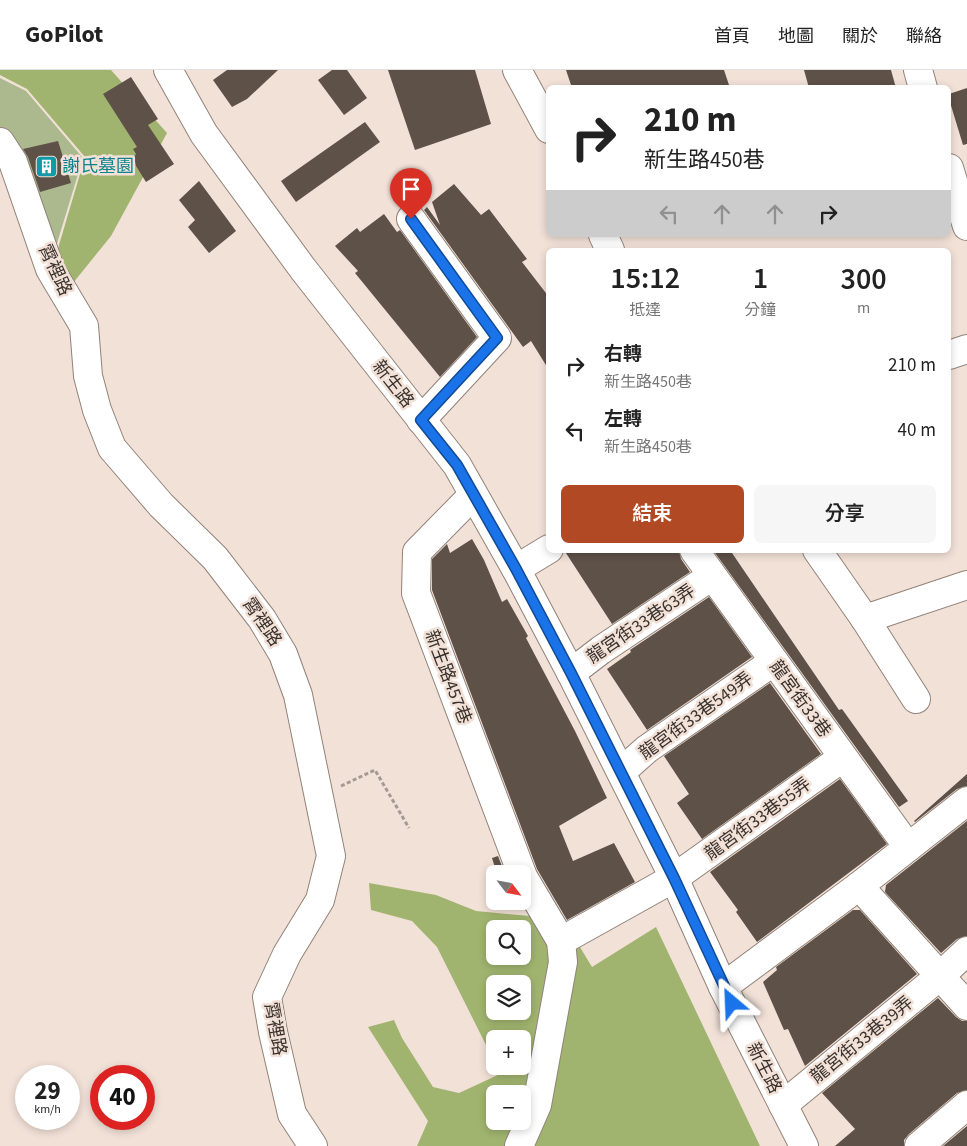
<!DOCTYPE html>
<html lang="zh-TW">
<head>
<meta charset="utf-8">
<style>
  body { margin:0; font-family:"Source Sans 3","Noto Sans TC",sans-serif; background:#f6f6f6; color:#222; height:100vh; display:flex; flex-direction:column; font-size:19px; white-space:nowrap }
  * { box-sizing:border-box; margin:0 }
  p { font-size:16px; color:#767676 }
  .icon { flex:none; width:28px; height:28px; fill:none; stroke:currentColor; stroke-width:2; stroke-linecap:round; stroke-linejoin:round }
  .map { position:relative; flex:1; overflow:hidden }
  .panel { position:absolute; left:546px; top:178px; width:405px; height:305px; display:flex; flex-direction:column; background:#fff; border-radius:8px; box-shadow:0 2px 8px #0003 }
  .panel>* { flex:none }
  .guide { position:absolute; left:546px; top:15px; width:405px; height:152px; border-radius:8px; box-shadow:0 2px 8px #0003; background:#fff; color:#222; overflow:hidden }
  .needle { width:32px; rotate:122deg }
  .tools { position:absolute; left:486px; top:795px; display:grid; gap:10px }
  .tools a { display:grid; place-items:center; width:45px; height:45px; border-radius:8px; background:#fff; box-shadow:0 2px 8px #0003; font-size:25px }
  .speed { position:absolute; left:15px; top:995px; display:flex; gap:10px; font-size:25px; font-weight:700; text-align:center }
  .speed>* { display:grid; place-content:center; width:65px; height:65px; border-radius:50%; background:#fff; box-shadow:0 2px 8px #0003; line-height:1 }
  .speed small { font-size:12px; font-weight:400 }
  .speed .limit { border:8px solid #d22; background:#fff; color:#111 }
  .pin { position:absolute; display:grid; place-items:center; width:42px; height:42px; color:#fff; margin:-51px -21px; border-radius:50% 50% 50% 0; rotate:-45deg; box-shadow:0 0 5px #0007 }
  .pin .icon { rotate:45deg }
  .me { position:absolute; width:55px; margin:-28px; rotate:334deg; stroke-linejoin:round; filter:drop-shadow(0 0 4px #0008) }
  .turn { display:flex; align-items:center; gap:18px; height:105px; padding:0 15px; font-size:22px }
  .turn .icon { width:65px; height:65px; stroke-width:2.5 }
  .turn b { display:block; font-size:35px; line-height:42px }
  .lanes { display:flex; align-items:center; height:48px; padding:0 15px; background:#0003; justify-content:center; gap:25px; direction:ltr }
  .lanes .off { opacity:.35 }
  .eta { display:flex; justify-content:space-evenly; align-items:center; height:85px; text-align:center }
  .eta b { font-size:30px; font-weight:600; line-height:35px }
  .cta { display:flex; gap:10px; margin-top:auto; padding:10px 15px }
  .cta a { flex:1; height:58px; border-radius:8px; background:#b14a24; color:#fff; font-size:20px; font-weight:600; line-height:58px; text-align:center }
  .cta a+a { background:#f6f6f6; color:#222 }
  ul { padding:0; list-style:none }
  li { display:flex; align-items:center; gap:15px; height:65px; padding:0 15px }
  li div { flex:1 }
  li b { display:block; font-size:19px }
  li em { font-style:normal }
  header { display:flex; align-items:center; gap:30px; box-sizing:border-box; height:70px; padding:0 25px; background:#fff; border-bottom:1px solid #e0e0e0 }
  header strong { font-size:24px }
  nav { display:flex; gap:28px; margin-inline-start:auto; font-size:18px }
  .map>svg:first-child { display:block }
  .green { fill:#acb98f }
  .forest { fill:#a1b46f; fill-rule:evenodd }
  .building { fill:#5e5148 }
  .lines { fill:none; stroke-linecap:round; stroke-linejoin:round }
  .minor-casing { stroke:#918379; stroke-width:30 }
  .path { stroke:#a69992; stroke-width:3; stroke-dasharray:4 2.5; stroke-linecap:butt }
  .minor { stroke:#fff; stroke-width:28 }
  .route-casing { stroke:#114b97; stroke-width:12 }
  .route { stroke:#1a73e8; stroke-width:9 }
  .labels { text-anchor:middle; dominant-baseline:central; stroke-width:5; stroke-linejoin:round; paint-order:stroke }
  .culture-label { font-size:18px; fill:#0d838f; stroke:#f2e1d7; text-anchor:start }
  .street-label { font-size:18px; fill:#38312d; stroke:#f2e1d7 }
</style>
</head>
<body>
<header>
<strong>GoPilot</strong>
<nav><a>首頁</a><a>地圖</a><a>關於</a><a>聯絡</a></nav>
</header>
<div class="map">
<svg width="967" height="1076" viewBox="0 0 967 1076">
  <rect width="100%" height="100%" fill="#f2e1d7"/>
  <path class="green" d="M0 8 26 21 83 88 51 193 0 63Z"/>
  <g class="forest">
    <path d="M0 0H111L167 63 111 166 69 218 54 192 85 87 27 19 0 5Z"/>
    <path d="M369 813 436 825 476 841 563 849 592 897 656 857 760 1076H417L428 1051 368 957 394 950 402 968 433 1017 459 1023 500 1004 497 996H522V969H495V993L437 877 412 851 371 840ZM495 859H522V886H495ZM495 914H522V941H495ZM495 1024H522V1051H495Z"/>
  </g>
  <g class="building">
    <path d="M227 0H278L247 29 232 37 213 10Z"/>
    <path d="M332 0H347L367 28 344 45 318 10Z"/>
    <path d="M388 0H475L491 54 415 80Z"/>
    <path d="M566 0H724L730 18H572Z"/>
    <path d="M804 0H891L896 18H809Z"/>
    <path d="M131 7 158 49 148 55 174 94 146 112 136 96 134 87 136 84 133 79 137 77 103 24Z"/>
    <path d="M967 18V74L963 75 949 29V24Z"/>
    <path d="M365 52 380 72 296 132 281 111Z"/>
    <path d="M58 71 71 113 40 122 28 87 23 79Z"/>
    <path d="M199 111 236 161 209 183 188 157 195 150 179 130Z"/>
    <path d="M454 114 481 145 489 139 527 189 522 192 549 227V300L531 271 523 277 424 140 427 137 440 155 432 132Z"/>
    <path d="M384 144 397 162 400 160 477 267 440 307 355 203 358 201 335 176 357 158 360 162Z"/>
    <path d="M472 469 484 490 502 532 507 529 528 566 526 568 575 661 607 728 559 756 573 791 614 773 635 812 567 850 537 799 432 520V489L447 474 450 483Z"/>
    <path d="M564 480H679L681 489 690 502 612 554Z"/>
    <path d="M713 480H730L839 640 842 639 908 731 899 737Z"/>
    <path d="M709 527 752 587 647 660 607 599 631 582 630 580Z"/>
    <path d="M770 613 821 684 702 769 677 733 689 724 664 686Z"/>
    <path d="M967 704V716L957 719 915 752 914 751Z"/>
    <path d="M840 709 887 774 757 872 736 842 738 840 710 802Z"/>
    <path d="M967 751V866L957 869 941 883 885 822 886 815Z"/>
    <path d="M498 786 505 804H497L492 788Z"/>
    <path d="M853 840H860L917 904 805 996 788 959 784 960 763 912 777 900 776 897Z"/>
    <path d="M938 928 956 947 962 951H967V1020L957 1023 909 1064 904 1070V1076H835L855 1059 822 1023Z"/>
    <path d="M967 1056V1076H943Z"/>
  </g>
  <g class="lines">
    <defs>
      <g id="minor">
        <path d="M168 0 204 64 303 199 457 395 516 499 571 603 674 808 723 917 804 1076"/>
        <path d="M517 0 549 59"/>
        <path d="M918 0 923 18"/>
        <path d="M0 72 13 92 50 199 84 256 88 306 97 340 112 378 161 435 215 488 262 549 283 584 298 625 331 786 320 830 287 884 267 927 273 962 292 1044 313 1076"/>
        <path d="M949 98 967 156"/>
        <path d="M411 149 497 268 421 350"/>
        <path d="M603 165 610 180"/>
        <path d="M949 285 967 279"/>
        <path d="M473 425 417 482 416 523 522 804"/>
        <path d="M694 480 908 777"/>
        <path d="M817 480 865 549 916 629"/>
        <path d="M516 499 549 479"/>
        <path d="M865 549 967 515"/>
        <path d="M571 603 601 580 712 506"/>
        <path d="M621 702 647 679 773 592"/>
        <path d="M859 816 967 936"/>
        <path d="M561 871 674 808 842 688"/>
        <path d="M723 917 859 816 967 731"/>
        <path d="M783 1035 940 906 967 881"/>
        <path d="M519 1076 537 1035 563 892 561 871 522 805"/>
        <path d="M919 1076 967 1035"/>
      </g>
    </defs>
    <use href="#minor" class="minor-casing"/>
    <path class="path" d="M341 716 375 700 409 758"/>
    <use href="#minor" class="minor"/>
  </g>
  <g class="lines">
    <defs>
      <path id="route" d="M411 149 497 268 421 350 457 395 516 499 571 603 674 808 732 933"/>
    </defs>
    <use href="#route" class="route-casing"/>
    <use href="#route" class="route"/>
  </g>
  <defs>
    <symbol id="building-square" viewBox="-11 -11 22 22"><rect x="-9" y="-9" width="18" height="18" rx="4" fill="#0f9aa8" stroke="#f2e1d7"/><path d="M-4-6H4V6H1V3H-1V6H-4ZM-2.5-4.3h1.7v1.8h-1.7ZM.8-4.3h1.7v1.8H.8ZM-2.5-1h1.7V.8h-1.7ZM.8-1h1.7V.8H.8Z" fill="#fff"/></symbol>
  </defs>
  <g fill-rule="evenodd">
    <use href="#building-square" x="34" y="84" width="25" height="25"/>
  </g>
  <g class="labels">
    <g class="culture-label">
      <text x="62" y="96">謝氏墓園</text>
    </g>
    <g class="street-label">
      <text transform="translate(55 200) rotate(65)">霄裡路</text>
      <text transform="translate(393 314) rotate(52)">新生路</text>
      <text transform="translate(262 552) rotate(56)">霄裡路</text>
      <text transform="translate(641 554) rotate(-34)">龍宮街33巷63弄</text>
      <text transform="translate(448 607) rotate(69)">新生路457巷</text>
      <text transform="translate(800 629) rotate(54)">龍宮街33巷</text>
      <text transform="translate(696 646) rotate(-36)">龍宮街33巷549弄</text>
      <text transform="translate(758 749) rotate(-36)">龍宮街33巷55弄</text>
      <text transform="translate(275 959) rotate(80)">霄裡路</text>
      <text transform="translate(862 970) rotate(-39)">龍宮街33巷39弄</text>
      <text transform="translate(764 998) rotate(63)">新生路</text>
    </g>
  </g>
</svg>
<div class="tools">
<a><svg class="needle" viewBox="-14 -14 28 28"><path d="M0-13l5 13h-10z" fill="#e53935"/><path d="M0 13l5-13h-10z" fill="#767676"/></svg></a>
<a><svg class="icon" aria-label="search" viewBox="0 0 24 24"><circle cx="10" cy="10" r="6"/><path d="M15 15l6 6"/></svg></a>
<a><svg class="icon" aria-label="layers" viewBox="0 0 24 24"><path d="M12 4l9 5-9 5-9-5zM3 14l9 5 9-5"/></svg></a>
<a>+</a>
<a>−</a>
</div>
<div class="speed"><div>29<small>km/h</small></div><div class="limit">40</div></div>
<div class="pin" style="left:411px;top:149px;background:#d93025"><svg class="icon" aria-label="arrive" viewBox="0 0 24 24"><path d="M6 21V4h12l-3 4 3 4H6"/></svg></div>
<svg class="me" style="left:732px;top:933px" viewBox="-20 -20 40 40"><path d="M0-17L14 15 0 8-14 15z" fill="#1a73e8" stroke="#fff" stroke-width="4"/></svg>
<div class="guide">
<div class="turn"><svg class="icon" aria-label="right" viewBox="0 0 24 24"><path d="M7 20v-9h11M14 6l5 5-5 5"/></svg><div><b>210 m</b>新生路450巷</div></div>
<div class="lanes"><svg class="icon off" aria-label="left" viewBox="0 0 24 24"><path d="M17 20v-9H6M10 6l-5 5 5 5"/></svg><svg class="icon off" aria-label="ahead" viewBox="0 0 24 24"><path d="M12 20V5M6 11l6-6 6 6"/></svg><svg class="icon off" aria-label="ahead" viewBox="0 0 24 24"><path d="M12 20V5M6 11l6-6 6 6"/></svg><svg class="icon" aria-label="right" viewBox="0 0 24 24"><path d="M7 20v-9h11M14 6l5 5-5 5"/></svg></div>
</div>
<section class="panel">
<div class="eta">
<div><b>15:12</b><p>抵達</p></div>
<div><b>1</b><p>分鐘</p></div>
<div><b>300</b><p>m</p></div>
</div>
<ul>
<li><svg class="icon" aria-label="right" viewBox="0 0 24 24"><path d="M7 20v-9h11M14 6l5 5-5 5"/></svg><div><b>右轉</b><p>新生路450巷</p></div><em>210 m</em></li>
<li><svg class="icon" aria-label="left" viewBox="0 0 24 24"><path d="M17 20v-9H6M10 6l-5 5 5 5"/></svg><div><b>左轉</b><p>新生路450巷</p></div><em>40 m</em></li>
</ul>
<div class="cta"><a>結束</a><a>分享</a></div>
</section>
</div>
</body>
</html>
